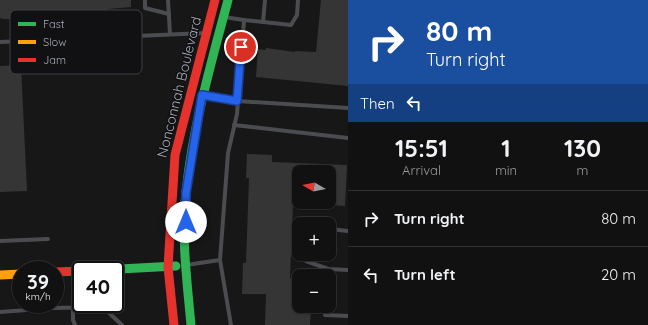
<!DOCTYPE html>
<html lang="en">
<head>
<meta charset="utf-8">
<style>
  body { margin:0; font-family:Quicksand,sans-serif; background:#1e1f1f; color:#f1f3f6; height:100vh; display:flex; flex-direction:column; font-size:15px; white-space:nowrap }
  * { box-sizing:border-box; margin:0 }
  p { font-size:13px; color:#9c9d9f }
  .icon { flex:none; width:22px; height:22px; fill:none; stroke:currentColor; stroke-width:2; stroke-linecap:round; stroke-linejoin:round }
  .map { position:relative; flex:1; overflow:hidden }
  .details { display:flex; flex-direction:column; background:#111; width:300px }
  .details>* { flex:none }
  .guide { background:#1a4fa0; color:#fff; overflow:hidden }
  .needle { width:26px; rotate:279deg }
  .fabs { position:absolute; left:292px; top:165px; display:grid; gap:8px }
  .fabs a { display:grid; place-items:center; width:44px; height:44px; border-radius:8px; background:#111; box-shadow:0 1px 3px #0004,0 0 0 1px #303131; font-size:20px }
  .speed { position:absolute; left:12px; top:261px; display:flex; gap:8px; font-size:20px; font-weight:700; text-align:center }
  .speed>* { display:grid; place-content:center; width:52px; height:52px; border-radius:50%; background:#111; box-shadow:0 1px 3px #0004,0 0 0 1px #303131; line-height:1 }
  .speed small { font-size:10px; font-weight:400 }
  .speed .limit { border:2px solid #111; border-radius:6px; background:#fff; color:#111 }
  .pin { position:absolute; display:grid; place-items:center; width:34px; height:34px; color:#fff; margin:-17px; border:2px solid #fff; border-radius:50%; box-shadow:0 1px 4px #0007 }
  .me { position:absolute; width:44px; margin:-22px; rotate:0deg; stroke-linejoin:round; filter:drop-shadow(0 0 3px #0008) }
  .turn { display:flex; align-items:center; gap:14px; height:84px; padding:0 12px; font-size:18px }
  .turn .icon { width:52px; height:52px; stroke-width:2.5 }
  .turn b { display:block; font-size:28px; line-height:34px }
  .then { display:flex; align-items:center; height:38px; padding:0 12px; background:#0003; gap:8px; font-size:15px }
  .eta { display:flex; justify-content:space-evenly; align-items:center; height:68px; text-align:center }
  .eta b { font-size:24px; font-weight:700; line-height:28px }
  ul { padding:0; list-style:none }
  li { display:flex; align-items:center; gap:12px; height:56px; padding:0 12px; border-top:1px solid #303131 }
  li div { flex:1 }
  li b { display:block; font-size:15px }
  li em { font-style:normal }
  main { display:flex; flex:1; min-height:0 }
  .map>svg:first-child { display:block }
  .building { fill:#353536 }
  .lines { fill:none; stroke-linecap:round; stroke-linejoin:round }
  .lane { stroke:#4b4c50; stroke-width:4 }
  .fast { stroke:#30b455; stroke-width:9 }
  .slow { stroke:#ff9f0a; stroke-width:9 }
  .jam { stroke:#e5322d; stroke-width:9 }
  .route-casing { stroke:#184099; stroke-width:10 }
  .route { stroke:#2563eb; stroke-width:7 }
  .labels { text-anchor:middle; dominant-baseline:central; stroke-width:3; stroke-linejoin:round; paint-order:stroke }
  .street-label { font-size:14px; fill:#a8adb8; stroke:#111113 }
  .key { fill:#111113; stroke:#3e4045; stroke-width:1 }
  .key-label { font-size:11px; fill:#a8adb8 }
</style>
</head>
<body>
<main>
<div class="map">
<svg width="348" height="325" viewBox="0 0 348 325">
  <rect width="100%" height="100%" fill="#171717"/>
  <g class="building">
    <path d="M0 0H131V7L108 9V13L36 17V19H3L0 18Z"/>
    <path d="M321 0H348V86L256 77 258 49 266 50V48L295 52V51L316 52Z"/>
    <path d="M21 65 27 191 0 192V66Z"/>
    <path d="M247 154 272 155V162L347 165 345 206 329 205V172H299V204H293L290 278 299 279V306H311L310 325H265L266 294H242L243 263H246L249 178H246Z"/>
  </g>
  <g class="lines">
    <g class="lane">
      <path d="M145 0V8L169 14"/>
      <path d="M168 0 170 34"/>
      <path d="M224 17 244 20"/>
      <path d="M263 22 265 0"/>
      <path d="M0 42 205 33"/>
      <path d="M203 95 237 101 348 108"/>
      <path d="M234 125 348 138"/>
      <path d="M329 229 348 231"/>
      <path d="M0 241 48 239"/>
      <path d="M306 254V261L328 269 348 270"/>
      <path d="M186 265 220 260"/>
      <path d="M328 276V269"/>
      <path d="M326 306 325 315 348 316"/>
      <path d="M73 307V320L75 325"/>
      <path d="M54 308 100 307 107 311 122 325"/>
      <path d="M0 312 54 308V304"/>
      <path d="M231 325 220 260 228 153 237 114 244 20 291 25 297 15 298 0"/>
    </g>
    <g class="fast">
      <path d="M101 270 176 266"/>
      <path d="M191 325C187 281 181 236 186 192 193 126 211 63 228 0"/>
    </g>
    <path class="slow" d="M0 275 21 274"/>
    <g class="jam">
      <path d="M55 272 81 271"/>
      <path d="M174 325 168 267 175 155 215 0"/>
    </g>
  </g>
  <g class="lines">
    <defs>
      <path id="route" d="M186 222V193L202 95 237 101 241 47"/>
    </defs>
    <use href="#route" class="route-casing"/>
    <use href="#route" class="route"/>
  </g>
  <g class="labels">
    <g class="street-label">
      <text transform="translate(179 87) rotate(-76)">Nonconnah Boulevard</text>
    </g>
  </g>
  <rect x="10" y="10" width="132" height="64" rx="6" class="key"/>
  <rect x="18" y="22" width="18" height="4" fill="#30b455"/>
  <rect x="18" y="40" width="18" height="4" fill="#ff9f0a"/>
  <rect x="18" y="58" width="18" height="4" fill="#e5322d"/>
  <g class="key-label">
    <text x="43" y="28">Fast</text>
    <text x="43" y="46">Slow</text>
    <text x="43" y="64">Jam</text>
  </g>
</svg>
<div class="fabs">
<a><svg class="needle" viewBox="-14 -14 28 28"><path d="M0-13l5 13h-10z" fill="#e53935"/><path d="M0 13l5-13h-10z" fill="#9c9d9f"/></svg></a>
<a>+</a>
<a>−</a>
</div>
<div class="speed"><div>39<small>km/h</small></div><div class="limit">40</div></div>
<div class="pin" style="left:241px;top:47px;background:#d93025"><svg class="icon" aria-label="arrive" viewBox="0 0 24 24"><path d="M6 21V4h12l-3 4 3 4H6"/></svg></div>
<svg class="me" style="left:186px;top:222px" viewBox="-20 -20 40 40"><circle r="19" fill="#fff"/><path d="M0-13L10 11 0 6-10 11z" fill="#2563eb"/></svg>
</div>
<section class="details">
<div class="guide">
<div class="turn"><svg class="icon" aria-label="right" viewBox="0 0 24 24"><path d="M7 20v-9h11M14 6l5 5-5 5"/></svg><div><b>80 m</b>Turn right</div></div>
<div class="then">Then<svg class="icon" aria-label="left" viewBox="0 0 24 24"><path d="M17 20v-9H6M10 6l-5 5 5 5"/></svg></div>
</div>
<div class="eta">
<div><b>15:51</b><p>Arrival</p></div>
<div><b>1</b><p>min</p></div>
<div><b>130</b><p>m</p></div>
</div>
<ul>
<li><svg class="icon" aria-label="right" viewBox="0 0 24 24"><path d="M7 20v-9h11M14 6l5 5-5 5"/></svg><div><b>Turn right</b></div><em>80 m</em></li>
<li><svg class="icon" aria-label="left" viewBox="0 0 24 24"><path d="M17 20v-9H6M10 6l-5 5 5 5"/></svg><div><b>Turn left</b></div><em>20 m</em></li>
</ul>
</section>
</main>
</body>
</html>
